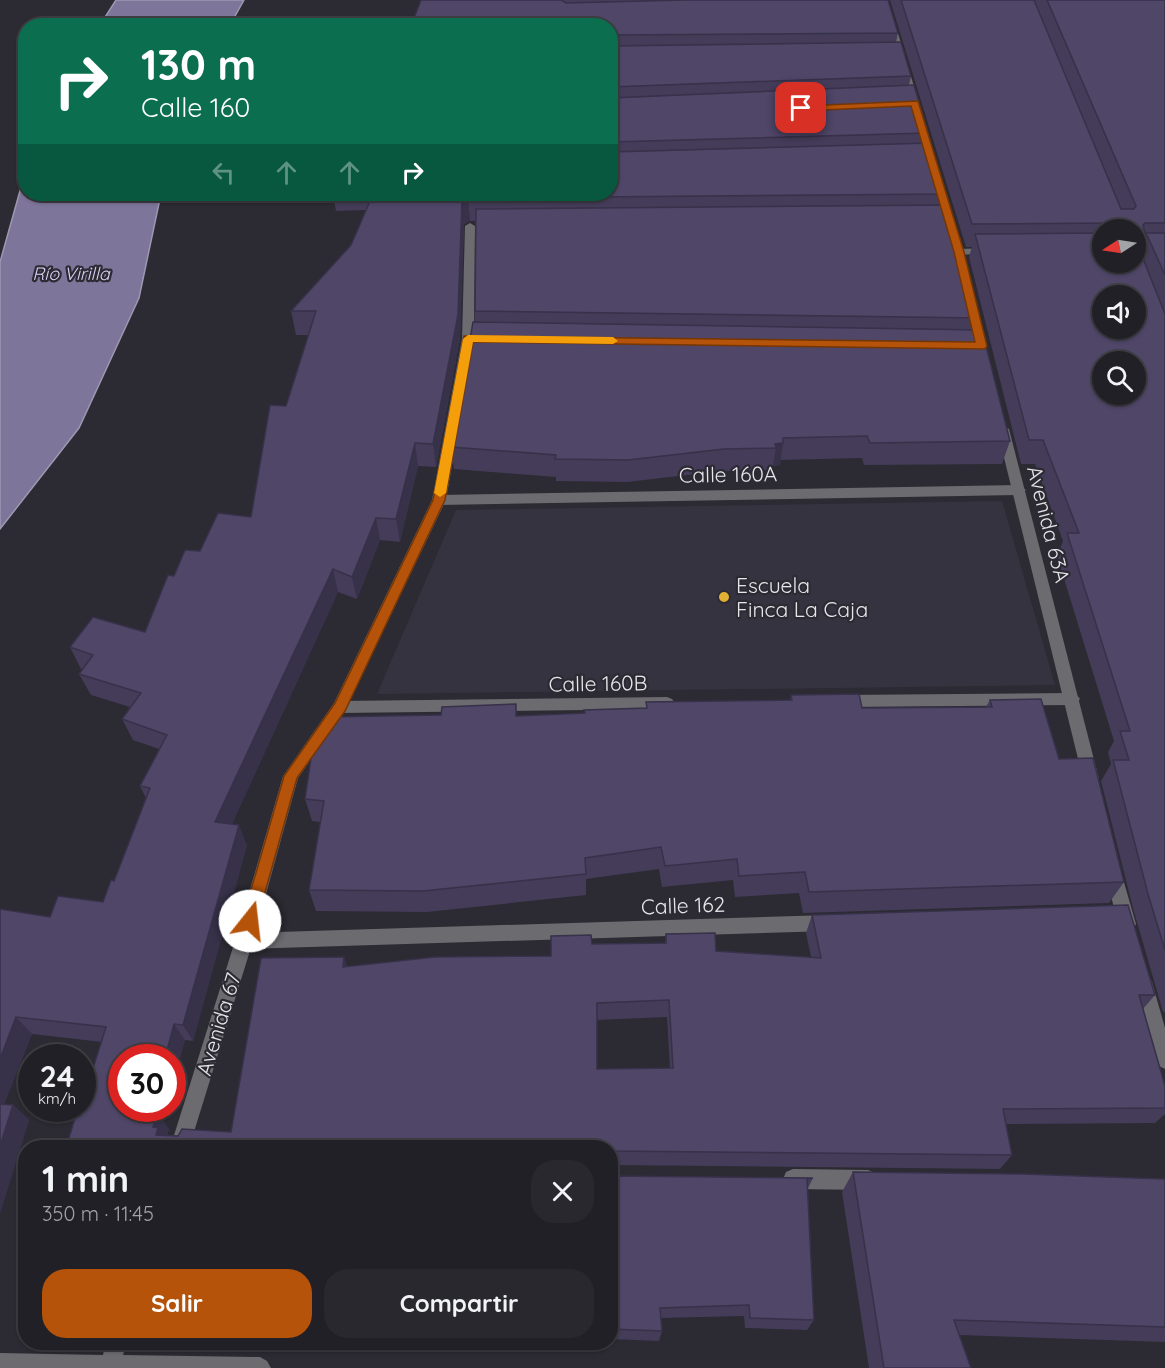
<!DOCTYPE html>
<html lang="es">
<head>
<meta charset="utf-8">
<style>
  body { margin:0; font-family:Quicksand,sans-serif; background:#29282e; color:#f1f3f6; height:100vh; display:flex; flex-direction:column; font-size:22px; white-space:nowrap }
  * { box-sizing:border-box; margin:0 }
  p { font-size:20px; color:#a2a3a7 }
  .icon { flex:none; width:33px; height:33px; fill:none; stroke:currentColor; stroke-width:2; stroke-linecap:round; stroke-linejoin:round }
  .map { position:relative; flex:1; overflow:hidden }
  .drawer { position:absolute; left:18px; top:1140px; width:600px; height:210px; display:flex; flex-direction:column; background:#212026; border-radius:24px; box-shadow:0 2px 4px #0004,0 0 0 2px #3e3e43 }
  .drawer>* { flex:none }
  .hud { position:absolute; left:18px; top:18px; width:600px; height:183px; border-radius:24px; box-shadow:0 2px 4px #0004,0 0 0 2px #3e3e43; background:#0b6e4f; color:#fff; overflow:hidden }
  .needle { width:39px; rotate:258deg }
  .controls { position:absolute; left:1092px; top:219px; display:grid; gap:12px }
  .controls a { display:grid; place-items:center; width:54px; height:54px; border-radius:50%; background:#212026; box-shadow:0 2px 4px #0004,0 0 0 2px #3e3e43; font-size:30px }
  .speed { position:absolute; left:18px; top:1044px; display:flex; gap:12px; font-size:30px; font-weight:700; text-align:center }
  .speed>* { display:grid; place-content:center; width:78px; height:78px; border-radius:50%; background:#212026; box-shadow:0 2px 4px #0004,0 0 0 2px #3e3e43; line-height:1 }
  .speed small { font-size:15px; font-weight:400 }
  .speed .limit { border:9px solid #d22; background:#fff; color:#111 }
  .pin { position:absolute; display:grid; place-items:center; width:51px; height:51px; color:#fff; margin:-26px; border-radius:12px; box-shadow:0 3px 9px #0006 }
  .me { position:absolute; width:66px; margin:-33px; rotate:16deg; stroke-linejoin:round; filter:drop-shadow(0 0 4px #0008) }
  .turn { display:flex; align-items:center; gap:21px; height:126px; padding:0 24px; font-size:27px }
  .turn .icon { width:78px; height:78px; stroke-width:2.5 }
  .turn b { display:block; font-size:42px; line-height:51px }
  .lanes { display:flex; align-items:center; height:57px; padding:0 24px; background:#0003; justify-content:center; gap:30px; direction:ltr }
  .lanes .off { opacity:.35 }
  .round { display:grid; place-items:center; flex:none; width:63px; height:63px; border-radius:24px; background:#29282e }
  .summary { display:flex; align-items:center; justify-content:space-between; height:102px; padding:0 24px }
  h1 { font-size:36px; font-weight:700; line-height:45px }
  .primary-button { display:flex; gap:12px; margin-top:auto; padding:12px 24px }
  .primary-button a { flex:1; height:69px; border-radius:24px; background:#b45309; color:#fff; font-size:24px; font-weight:700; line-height:69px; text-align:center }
  .primary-button a+a { background:#29282e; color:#f1f3f6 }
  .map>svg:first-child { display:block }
  .built { fill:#363340 }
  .water { fill:#7e759a; stroke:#9d97b2; stroke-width:1.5 }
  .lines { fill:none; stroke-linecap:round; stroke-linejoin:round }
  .lane { fill:#6c6b70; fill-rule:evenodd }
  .street { fill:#6c6b70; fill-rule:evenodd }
  .wall { fill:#443c59; fill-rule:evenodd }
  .shaded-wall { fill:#373149 }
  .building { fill:#4f4668; stroke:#373149; stroke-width:1.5; fill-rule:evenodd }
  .route { fill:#b45309; stroke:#753606; stroke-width:1.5 }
  .slow { fill:#f59e0b }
  .poi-dot { fill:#e0b034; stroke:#2c2a32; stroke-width:2 }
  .labels { text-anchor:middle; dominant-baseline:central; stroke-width:4.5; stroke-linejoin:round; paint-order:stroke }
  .far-water-label { font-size:18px; font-style:italic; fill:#dbd2f8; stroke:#2c2a32 }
  .street-label { font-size:21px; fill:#e6e5ea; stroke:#2c2a32 }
  .poi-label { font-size:21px; fill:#e6e5ea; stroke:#2c2a32; text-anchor:start }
</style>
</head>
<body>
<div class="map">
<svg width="1165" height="1368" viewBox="0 0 1165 1368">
  <rect width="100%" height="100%" fill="#2c2a32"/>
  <path class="built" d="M1002 501 1055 685 377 694 456 510Z"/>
  <g class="water">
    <path d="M116 0H244L230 25H100Z"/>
    <path d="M25 173 26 194H161L139 298 79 428 0 529V262Z"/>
  </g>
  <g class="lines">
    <g class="lane">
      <path d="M989 248 995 251 993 253 959 255 953 252 959 249Z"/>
      <path d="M1019 485 1026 490 1019 495 439 505 432 500 439 495Z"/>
      <path d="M1072 693 1077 695 1080 699 1077 703 1072 705 841 707 836 705 833 701 836 697 841 695Z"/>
      <path d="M667 697 672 699 675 703 672 707 667 709 340 713 335 711 332 707 335 703 340 701Z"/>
      <path d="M830 915 836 917 839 923 836 929 830 931 244 949 238 947 235 941 238 935 244 933Z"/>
      <path d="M793 1169 868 1170 875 1173 878 1180 875 1187 868 1190 793 1189 786 1186 783 1179 786 1172Z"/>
    </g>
    <g class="street">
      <path d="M880 0H888L937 163 936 165 927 163Z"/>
      <path d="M470 223 475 226 474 339 446 500 345 711 298 778 253 941 189 1148H170L235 941 283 776 334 703 432 500 462 339 465 226Z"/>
      <path d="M1003 425 1009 429 1099 779 1097 784 1091 786 1085 784 1083 779 997 429Z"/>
      <path d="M1113 865 1119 867 1121 872 1136 924 1133 930 1127 932 1121 930 1118 924 1105 872 1107 867Z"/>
      <path d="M1143 974 1149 976 1152 982 1165 1028V1069L1159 1066 1156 1060 1134 982 1137 976Z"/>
      <path d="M106 1342H127L123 1355 260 1357 267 1361 271 1368H0V1353L103 1355Z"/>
    </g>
  </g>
  <g class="wall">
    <path d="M421 0H888L898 33 896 42 911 76 909 85 928 133 926 143 946 194 944 205 979 318 975 330 1010 441 1002 464 864 465 862 458 780 460V465L773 466 772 470 722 471 627 482 556 481V477L454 469 451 447 475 322V221H470L464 224 460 339 436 467 418 466 400 542 380 540 357 599 338 592 232 824 247 845 193 1041 185 1040 172 1086V1058L122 1108H166L163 1121 169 1129 167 1136H178L231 1132 344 957 347 966 551 956 592 944 665 943 666 934 716 951 811 957 806 933 812 915 1155 995 1143 1009 1165 1086V1114L1155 1123 1006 1124 1012 1155 1000 1169 610 1165V1148H66L80 1112 102 1042 32 1034 4 1104 13 1105 29 1120 0 1213V909L50 917 103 902 114 881 146 798 140 786 159 749 133 740 122 719 130 707 91 695 79 674 83 669H81L70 647 145 632 174 576 200 551 251 517 308 335H296L291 311 351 245 366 210 336 211 333 194H610V26ZM667 1017 670 1068 597 1069V1020Z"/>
    <path d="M890 0H1165V1012H1163L1134 912 1101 781 1111 764 1108 752 1114 741 1057 556 1063 541 1035 464H1021L969 257 972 247H966ZM1102 230H1136L1102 262Z"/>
    <path d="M791 695 862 708 986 707 990 700 1059 759 1124 882 1109 903 803 913 799 893 735 897 733 880 662 887 659 869 586 879V895L427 912 316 911 309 890 320 822 312 821 305 799 516 716 584 713 646 708V702L790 700Z"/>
    <path d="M853 1172 1165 1179V1342L960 1335 971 1368H869L842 1192Z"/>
    <path d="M610 1176 813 1178 808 1188 814 1320 807 1330 745 1328 744 1316 661 1318 662 1331 659 1341 610 1339Z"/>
  </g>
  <g class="shaded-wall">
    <path d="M468 198 470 221 464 224 460 339 436 467 433 444 462 201Z"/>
    <path d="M1145 223 1140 237 1144 234 1136 255V239L1143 225Z"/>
    <path d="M415 443 418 466 400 542 396 519Z"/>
    <path d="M783 443 780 465 773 466 776 448 775 444Z"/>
    <path d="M376 518 380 540 357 599 352 577Z"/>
    <path d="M333 569 338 592 224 842 215 822Z"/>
    <path d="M239 825 247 845 193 1041 183 1025Z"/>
    <path d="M344 957 350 975 343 967Z"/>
    <path d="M16 1017 32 1034 0 1115V1059Z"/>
    <path d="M174 1024 185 1040 172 1086V1058H165Z"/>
    <path d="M13 1105 29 1120 0 1213V1146Z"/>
    <path d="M150 1108H166L163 1121 169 1129 166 1138 156 1135 149 1113Z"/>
  </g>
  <g class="building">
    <path d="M421 0H561L566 3 684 0H888L898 33 610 35V26H411Z"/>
    <path d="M901 0H1034L1121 209H1134L1136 206 1047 0H1165V223H1145L1143 225 1145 233H1165V275L1147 235 1144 234 1136 239V230H1113L1112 223 972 224Z"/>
    <path d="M901 42 911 76 610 87V46Z"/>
    <path d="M914 85 928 133 610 142V98Z"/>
    <path d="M931 143 946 194 468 198 462 201 458 315 433 444 415 443 396 519 376 518 352 577 333 569 215 822 239 825 183 1025 174 1024 165 1058H122V1108H150L149 1113 157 1114 153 1127 158 1128 156 1135 178 1136 182 1129 231 1132 261 958 344 957 343 967 435 957 551 956V936L591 935 592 944 666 943V934L715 933 716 951 821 958 812 915 1128 905 1155 995H1139L1165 1086V1108L1003 1109 1012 1155 610 1151V1148H66L77 1111 80 1112 81 1108H82V1104L106 1027 16 1017 0 1059V909L50 917 58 896 103 902 111 880 114 881 150 788 140 786 167 735 122 719 141 693 79 674 93 655 70 647 93 617 145 632 168 575 174 576 185 550 200 551 218 513 251 517 270 405 286 406 316 311H291L351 245 373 194H610V152ZM669 1000 673 1068 597 1069V1003Z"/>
    <path d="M949 205 979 318 475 311 476 209Z"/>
    <path d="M1102 233V262H1136V241L1165 314V950L1148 894 1113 760H1129L1120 731H1130L1067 533H1079L1043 440H1029L975 234ZM1102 296H1136V328H1102ZM1102 362H1136V394H1102Z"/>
    <path d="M473 322 982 330 1010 441 870 443 867 436 783 438V443L775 444 776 448 724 449 628 460 555 459 556 455 451 447Z"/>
    <path d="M859 694 862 708 992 707 990 700 1041 699 1059 759 1093 758 1124 882 809 892 805 872 739 876 737 859 665 866 661 847 585 858 586 874 423 891 309 890 324 801 305 799 311 758 326 717 441 715 442 707 516 704V716L585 713 584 710 647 708 646 702 792 700 791 695Z"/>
    <path d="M0 1104 13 1105 0 1146Z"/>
    <path d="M853 1172 1023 1174 1165 1179V1327L954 1320 971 1368H884Z"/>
    <path d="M610 1176 813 1178 807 1179 814 1320 750 1318 749 1305 660 1308 662 1331 610 1329Z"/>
    <path d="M26 1279V1292L22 1291Z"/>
  </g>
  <path class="route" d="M918 101 964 252 987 346 985 349 473 342 445 500 345 711 297 778 257 921 255 926 250 928 244 926 242 921 284 776 335 703 433 500 464 336 975 342 954 252 911 106 801 111 797 108 801 106Z"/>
  <path class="slow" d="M468 335 613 337 618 341 613 344 473 342 446 493 440 497 434 493 463 339Z"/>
  <circle class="poi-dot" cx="724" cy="597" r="6"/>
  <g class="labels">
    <g class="far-water-label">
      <text x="71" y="273">Río Virilla</text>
    </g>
    <g class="street-label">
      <text transform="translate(728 474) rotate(-1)">Calle 160A</text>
      <text transform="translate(1049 524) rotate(76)">Avenida 63A</text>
      <text transform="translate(598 683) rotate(-1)">Calle 160B</text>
      <text transform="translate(683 905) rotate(-2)">Calle 162</text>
      <text transform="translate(218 1024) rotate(-73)">Avenida 67</text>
    </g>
    <g class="poi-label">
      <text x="736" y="585">Escuela<tspan x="736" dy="24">Finca La Caja</tspan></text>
    </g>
  </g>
</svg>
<div class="controls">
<a><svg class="needle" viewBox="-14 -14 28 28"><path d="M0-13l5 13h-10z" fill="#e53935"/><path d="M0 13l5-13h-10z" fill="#a2a3a7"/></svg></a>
<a><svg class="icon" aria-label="sound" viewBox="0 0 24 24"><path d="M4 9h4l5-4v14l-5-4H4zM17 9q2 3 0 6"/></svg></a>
<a><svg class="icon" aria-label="search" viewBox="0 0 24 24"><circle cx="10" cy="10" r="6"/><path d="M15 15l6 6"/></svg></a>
</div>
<div class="speed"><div>24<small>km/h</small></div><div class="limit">30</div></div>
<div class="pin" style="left:801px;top:108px;background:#d93025"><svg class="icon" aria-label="arrive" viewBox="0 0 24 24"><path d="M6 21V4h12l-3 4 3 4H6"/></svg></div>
<svg class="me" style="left:250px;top:921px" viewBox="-20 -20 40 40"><circle r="19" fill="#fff"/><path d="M0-13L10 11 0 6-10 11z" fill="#b45309"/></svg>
<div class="hud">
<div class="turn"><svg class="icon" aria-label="right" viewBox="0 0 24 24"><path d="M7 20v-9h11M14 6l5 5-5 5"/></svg><div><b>130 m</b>Calle 160</div></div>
<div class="lanes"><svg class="icon off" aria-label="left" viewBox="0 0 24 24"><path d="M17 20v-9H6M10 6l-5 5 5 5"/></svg><svg class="icon off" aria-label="ahead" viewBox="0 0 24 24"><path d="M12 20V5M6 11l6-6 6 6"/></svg><svg class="icon off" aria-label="ahead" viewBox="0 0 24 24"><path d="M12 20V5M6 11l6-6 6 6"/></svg><svg class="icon" aria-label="right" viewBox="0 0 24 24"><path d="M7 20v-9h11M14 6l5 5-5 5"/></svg></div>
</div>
<section class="drawer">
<div class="summary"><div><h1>1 min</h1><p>350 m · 11:45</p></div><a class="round"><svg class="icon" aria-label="close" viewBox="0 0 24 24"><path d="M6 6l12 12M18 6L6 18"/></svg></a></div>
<div class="primary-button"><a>Salir</a><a>Compartir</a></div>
</section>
</div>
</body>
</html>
